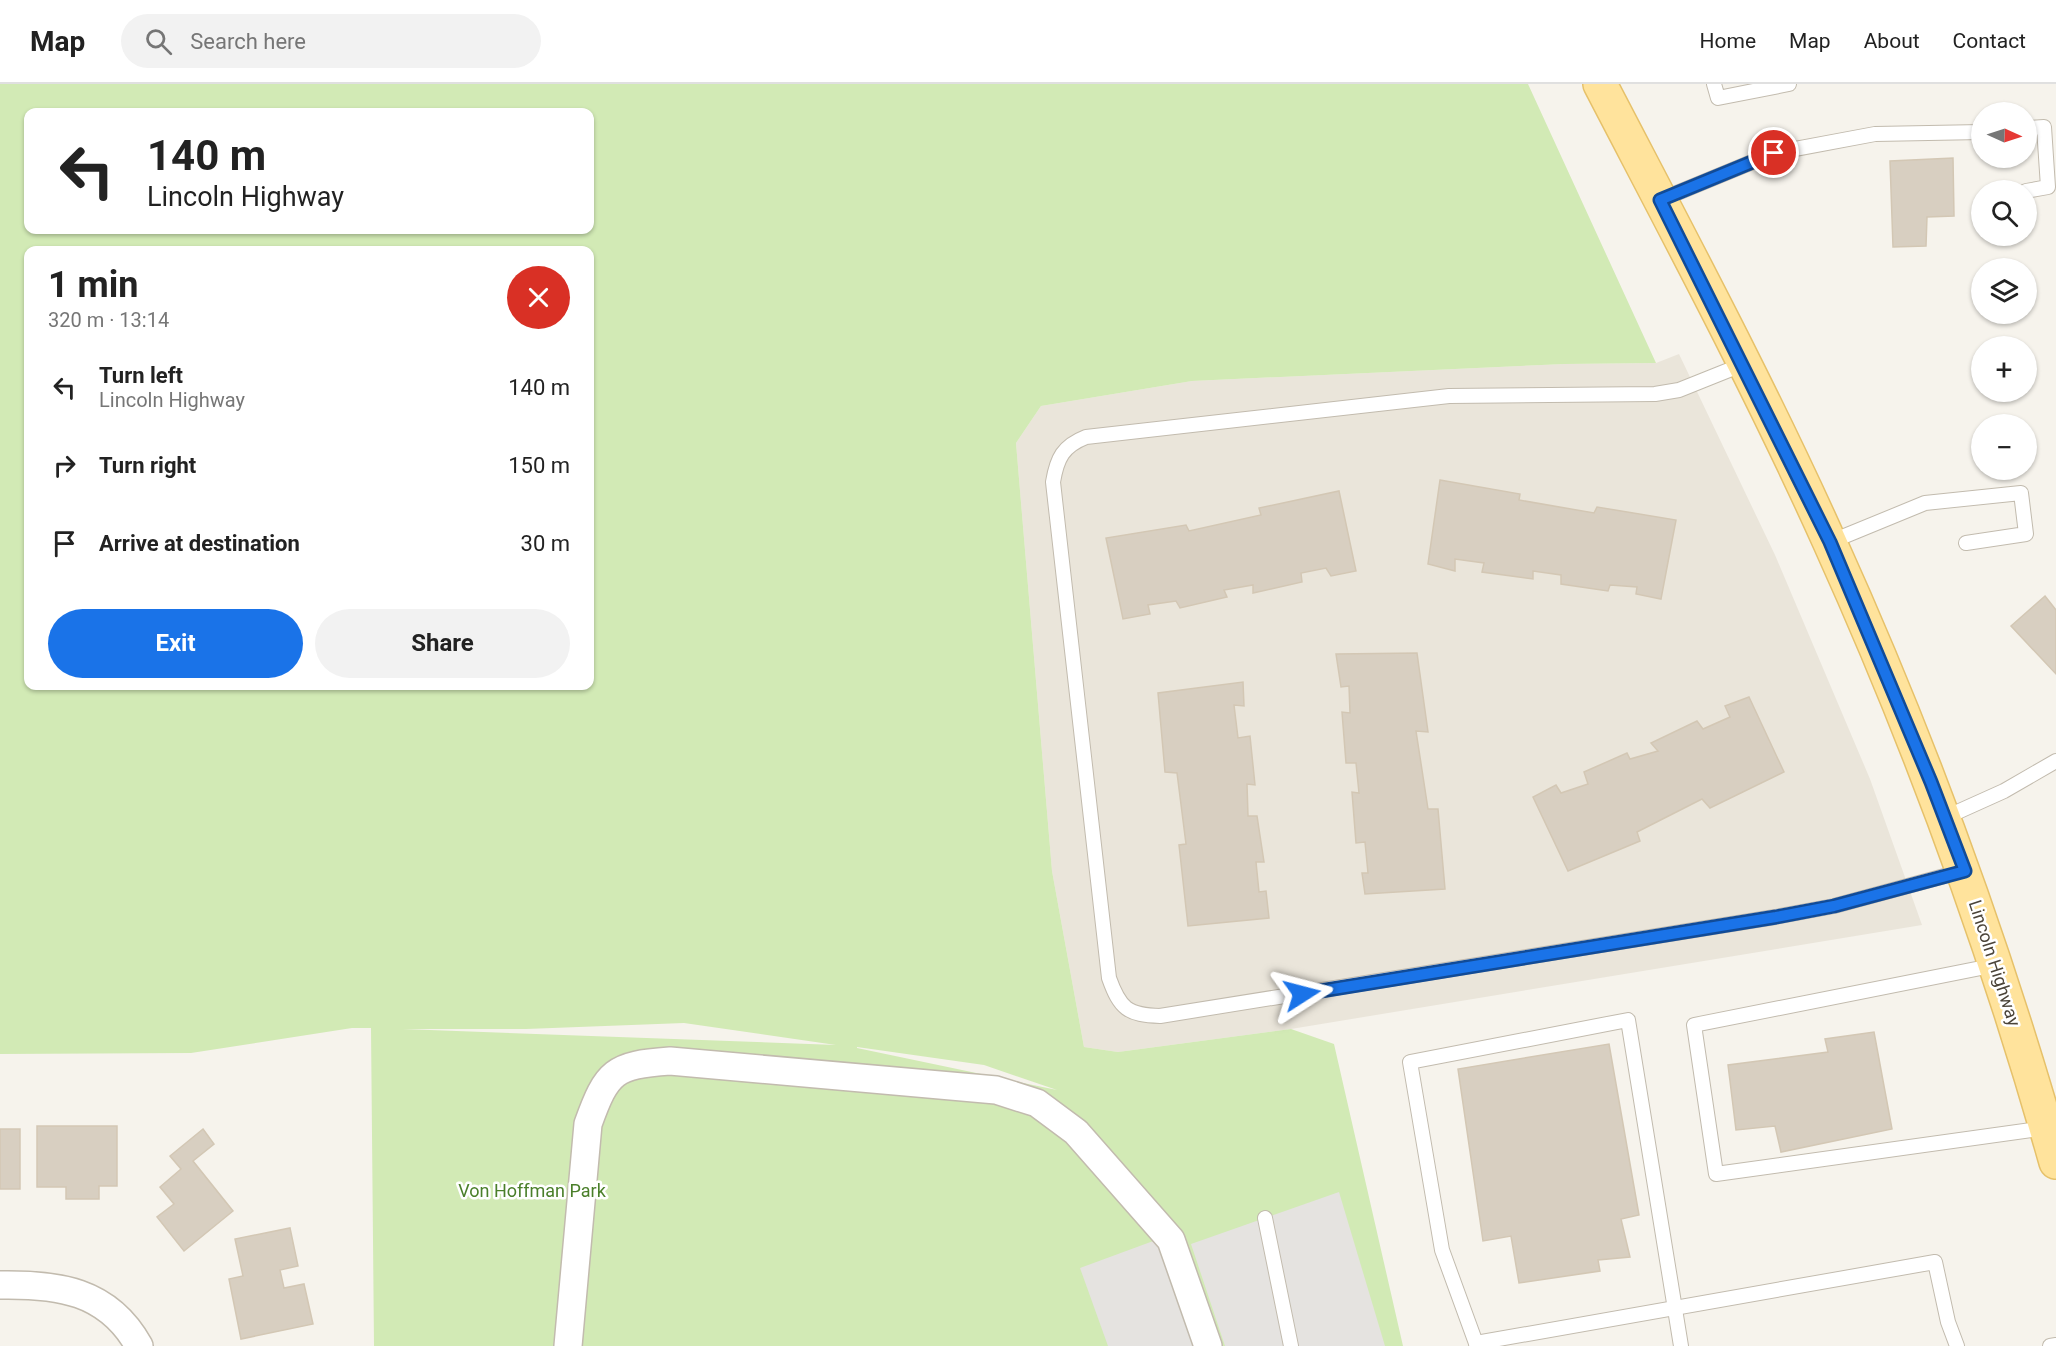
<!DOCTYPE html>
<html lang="en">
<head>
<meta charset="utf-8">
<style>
  body { margin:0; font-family:Roboto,sans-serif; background:#f2f2f2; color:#222; height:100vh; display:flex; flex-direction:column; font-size:22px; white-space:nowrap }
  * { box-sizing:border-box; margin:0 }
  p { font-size:20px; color:#767676 }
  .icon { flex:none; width:33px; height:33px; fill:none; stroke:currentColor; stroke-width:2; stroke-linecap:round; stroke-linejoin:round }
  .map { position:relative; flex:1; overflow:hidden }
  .details { position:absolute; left:24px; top:162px; width:570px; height:444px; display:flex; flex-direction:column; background:#fff; border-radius:12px; box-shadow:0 2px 4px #0004 }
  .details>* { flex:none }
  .hud { position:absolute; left:24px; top:24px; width:570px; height:126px; border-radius:12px; box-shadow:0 2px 4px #0004; background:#fff; color:#222; overflow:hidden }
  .needle { width:39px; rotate:93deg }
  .controls { position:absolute; left:1971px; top:18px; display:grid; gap:12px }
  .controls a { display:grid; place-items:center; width:66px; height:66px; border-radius:50%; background:#fff; box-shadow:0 2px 4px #0004; font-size:30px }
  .pin { position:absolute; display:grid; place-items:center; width:51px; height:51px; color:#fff; margin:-26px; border:3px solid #fff; border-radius:50%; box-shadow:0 2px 6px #0007 }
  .me { position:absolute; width:66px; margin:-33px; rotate:81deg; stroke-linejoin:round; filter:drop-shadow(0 0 4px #0008) }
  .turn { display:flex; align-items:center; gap:21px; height:126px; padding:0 24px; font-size:27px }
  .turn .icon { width:78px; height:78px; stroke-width:2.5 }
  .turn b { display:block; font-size:42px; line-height:51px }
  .round { display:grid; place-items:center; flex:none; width:63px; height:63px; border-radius:32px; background:#f2f2f2 }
  .headline { display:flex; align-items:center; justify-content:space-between; height:102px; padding:0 24px }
  h1 { font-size:36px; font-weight:700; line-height:45px }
  .button { display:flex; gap:12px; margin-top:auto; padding:12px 24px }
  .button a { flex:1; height:69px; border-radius:36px; background:#1a73e8; color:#fff; font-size:24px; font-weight:700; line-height:69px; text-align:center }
  .button a+a { background:#f2f2f2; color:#222 }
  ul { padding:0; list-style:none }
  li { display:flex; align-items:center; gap:18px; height:78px; padding:0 24px }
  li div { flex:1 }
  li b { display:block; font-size:22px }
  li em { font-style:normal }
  header { display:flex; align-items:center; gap:36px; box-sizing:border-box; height:84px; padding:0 30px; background:#fff; border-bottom:2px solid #e0e0e0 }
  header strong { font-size:28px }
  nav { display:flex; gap:33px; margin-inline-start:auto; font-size:21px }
  .search { width:420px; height:54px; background:#f2f2f2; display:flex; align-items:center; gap:15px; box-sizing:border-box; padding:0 21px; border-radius:33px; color:#767676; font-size:22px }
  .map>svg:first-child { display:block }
  .residential { fill:#eae5da }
  .green { fill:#d2eab5; fill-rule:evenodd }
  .parking { fill:#e5e3e0 }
  .building { fill:#d8cfc1; stroke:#d3c7b4; stroke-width:1.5 }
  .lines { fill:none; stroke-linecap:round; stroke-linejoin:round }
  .service-casing { stroke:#c2bbae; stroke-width:16 }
  .minor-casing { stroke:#c2bbae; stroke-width:30 }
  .primary-casing { stroke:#e6c16a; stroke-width:36 }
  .service { stroke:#fff; stroke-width:14 }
  .minor { stroke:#fff; stroke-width:27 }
  .primary { stroke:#ffe39c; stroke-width:33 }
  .route-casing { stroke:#114b97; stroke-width:15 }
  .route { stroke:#1a73e8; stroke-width:10 }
  .labels { text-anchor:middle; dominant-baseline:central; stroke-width:5; stroke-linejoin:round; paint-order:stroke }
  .street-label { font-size:18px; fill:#4b4439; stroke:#fff }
  .park-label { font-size:18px; fill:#4a7f2a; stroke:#fff }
</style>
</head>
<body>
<header>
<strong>Map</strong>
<div class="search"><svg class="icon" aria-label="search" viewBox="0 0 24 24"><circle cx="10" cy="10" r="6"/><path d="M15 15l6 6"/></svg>Search here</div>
<nav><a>Home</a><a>Map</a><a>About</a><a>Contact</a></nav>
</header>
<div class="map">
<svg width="2056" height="1262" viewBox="0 0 2056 1262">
  <rect width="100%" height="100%" fill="#f6f3ec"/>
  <path class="residential" d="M1679 270 1775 471 1870 695 1922 841 1291 945 1118 968 1084 963 1052 787 1016 359 1041 322 1192 297 1565 280 1656 279Z"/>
  <path class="green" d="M0 0H1528L1656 279 1565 280 1192 297 1041 322 1016 359 1052 787 1084 963 1118 968 1291 945 1334 960 1403 1262H374L371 944H352L191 969 0 970ZM28 28H590V146H28ZM28 166H590V602H28ZM684 939 836 961 403 945H526ZM857 963 984 981 1057 1006 857 964Z"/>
  <g class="parking">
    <path d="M1339 1108 1385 1262H1225L1191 1160Z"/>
    <path d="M1156 1156 1195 1262H1108L1080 1184Z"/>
  </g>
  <g class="building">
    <path d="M1953 74 1954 132 1927 133 1926 162 1893 163 1890 77Z"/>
    <path d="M1440 396 1520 410 1519 416 1594 429 1597 423 1676 436 1661 515 1636 510 1637 503 1610 501 1608 507 1561 500V491L1533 487V495L1482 488 1484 479 1455 475V487L1428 480Z"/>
    <path d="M1339 407 1356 487 1331 492 1326 484 1301 489 1302 498 1253 509V501L1224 506 1227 513 1180 524 1176 517 1148 521 1150 530 1123 535 1106 454 1186 441 1189 447 1261 431 1259 424Z"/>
    <path d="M2045 512 2056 526V590L2011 542Z"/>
    <path d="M1417 569 1428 648 1416 647 1428 725H1438L1445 805 1365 810 1362 789H1368L1365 758 1356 759 1352 708 1359 709 1356 679H1346L1342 628 1350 629 1349 602 1341 603 1336 570Z"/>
    <path d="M1243 598 1244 622 1234 621 1238 654 1250 652 1255 701 1247 700 1248 732H1257L1264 778H1256L1259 808 1266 807 1269 834 1188 842 1179 761 1186 760 1177 689 1165 688 1158 609Z"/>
    <path d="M1749 613 1784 688 1710 724 1702 715 1637 748 1640 757 1568 787 1533 713 1556 701 1561 709 1588 700 1584 688 1627 669 1630 675 1658 667 1651 659 1697 637 1703 645 1730 633 1725 622Z"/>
    <path d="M1874 948 1892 1045 1781 1068 1775 1042 1736 1046 1728 981 1828 968 1825 955Z"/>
    <path d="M1609 960 1639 1131 1621 1135 1630 1173 1598 1176 1600 1187 1519 1199 1511 1152 1483 1157 1458 985Z"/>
    <path d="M37 1042H117V1102H99V1115H66V1103H37Z"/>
    <rect x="0" y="1045" width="20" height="60"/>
    <path d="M203 1045 214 1060 193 1077 233 1127 184 1167 157 1133 174 1120 160 1103 181 1085 170 1072Z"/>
    <path d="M290 1144 298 1182 280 1186 284 1204 304 1200 313 1240 241 1255 229 1195 243 1192 235 1155Z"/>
  </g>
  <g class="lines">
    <defs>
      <g id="service">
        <path d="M1714 0 1718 14 1789 0"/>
        <path d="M2026 44 2044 43 2048 103 2026 107"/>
        <path d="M1660 116 1774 69 1875 50 1982 48"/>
        <path d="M1744 280 1679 306 1655 310 1449 312 1086 353C1063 362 1057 374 1053 398L1109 894C1120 925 1128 931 1160 932L1775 833 1834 822 1963 787"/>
        <path d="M1830 458 1925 419 2021 409 2026 450 1966 459"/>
        <path d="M1944 734 2004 707 2056 677"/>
        <path d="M1996 881 1694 941 1716 1090 2046 1044"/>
        <path d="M1265 1134 1291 1262"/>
        <path d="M1476 1259 1935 1178 1948 1238 1957 1262"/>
        <path d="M1477 1262 1442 1166 1410 978 1628 936 1681 1262"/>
        <path d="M2050 1262 2056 1261"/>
      </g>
      <g id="minor">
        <path d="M0 1201C57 1200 108 1206 139 1262"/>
        <path d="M568 1262 588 1040C607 987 614 981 670 977L996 1006 1037 1019 1076 1048 1171 1156 1208 1262"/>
      </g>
      <path id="primary" d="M1600 0C1679 152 1760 303 1830 459 1921 660 1996 866 2056 1078"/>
    </defs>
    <use href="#service" class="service-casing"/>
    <use href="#minor" class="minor-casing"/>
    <use href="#primary" class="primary-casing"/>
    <use href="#service" class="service"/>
    <use href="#minor" class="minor"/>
    <use href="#primary" class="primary"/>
  </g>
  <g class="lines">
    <defs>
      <path id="route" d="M1302 910 1776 833 1834 822 1965 787 1931 698 1830 458 1660 116 1774 69"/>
    </defs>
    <use href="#route" class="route-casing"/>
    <use href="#route" class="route"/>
  </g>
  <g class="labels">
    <g class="street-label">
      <text transform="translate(1995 879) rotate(72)">Lincoln Highway</text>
    </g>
    <g class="park-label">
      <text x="532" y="1106">Von Hoffman Park</text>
    </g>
  </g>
</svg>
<div class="controls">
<a><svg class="needle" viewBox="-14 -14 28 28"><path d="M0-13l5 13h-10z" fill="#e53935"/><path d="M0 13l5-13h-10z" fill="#767676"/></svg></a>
<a><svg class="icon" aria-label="search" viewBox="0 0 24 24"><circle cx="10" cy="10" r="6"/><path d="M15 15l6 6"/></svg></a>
<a><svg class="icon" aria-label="layers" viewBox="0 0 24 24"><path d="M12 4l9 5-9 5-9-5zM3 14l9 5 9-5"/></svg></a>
<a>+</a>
<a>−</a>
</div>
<div class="pin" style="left:1774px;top:69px;background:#d93025"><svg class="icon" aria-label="arrive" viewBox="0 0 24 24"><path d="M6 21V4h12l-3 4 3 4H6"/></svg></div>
<svg class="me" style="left:1302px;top:910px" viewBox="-20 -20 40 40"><path d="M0-17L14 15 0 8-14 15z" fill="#1a73e8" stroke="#fff" stroke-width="4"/></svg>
<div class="hud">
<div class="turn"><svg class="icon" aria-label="left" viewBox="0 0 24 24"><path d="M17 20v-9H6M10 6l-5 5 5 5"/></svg><div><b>140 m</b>Lincoln Highway</div></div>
</div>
<section class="details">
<div class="headline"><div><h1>1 min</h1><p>320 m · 13:14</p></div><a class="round" style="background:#d93025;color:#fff"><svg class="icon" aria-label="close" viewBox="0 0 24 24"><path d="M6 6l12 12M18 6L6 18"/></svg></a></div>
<ul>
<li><svg class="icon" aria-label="left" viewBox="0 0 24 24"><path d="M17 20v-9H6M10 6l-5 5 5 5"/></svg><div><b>Turn left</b><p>Lincoln Highway</p></div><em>140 m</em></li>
<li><svg class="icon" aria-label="right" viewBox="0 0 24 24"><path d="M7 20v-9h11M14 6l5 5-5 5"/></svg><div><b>Turn right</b></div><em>150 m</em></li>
<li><svg class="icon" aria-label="arrive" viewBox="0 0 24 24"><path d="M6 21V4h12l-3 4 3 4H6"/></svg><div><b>Arrive at destination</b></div><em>30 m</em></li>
</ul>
<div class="button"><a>Exit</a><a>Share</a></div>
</section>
</div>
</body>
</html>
